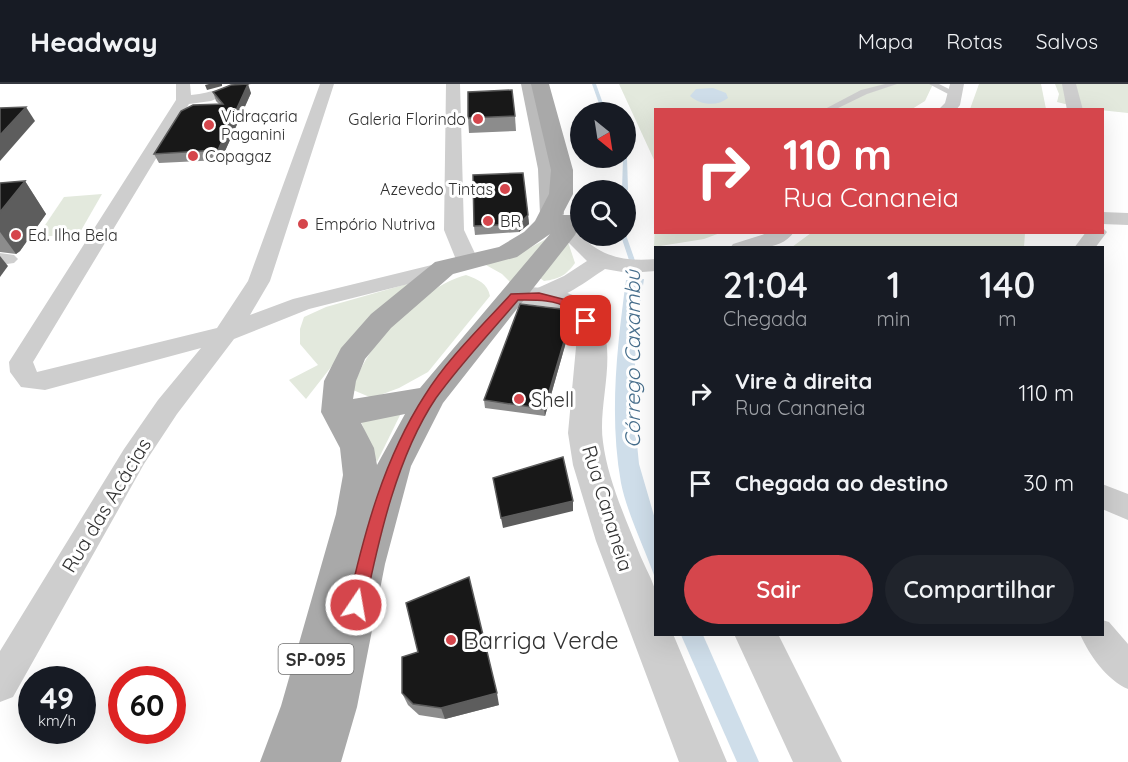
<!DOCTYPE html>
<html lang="pt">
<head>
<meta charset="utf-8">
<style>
  body { margin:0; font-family:Quicksand,sans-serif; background:#20242c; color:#f1f3f6; height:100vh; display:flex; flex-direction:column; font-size:22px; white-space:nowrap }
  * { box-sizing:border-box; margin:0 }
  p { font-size:20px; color:#9ea1a6 }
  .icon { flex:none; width:33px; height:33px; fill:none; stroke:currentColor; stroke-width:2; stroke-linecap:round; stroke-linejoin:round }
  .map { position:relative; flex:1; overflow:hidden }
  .side { position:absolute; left:654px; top:162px; width:450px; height:390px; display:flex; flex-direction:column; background:#171b24; border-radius:0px; box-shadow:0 6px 24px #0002 }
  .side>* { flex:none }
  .guide { position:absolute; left:654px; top:24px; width:450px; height:126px; border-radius:0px; box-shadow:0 6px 24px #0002; background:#d5464c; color:#fff; overflow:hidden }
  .needle { width:39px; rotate:150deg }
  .buttons { position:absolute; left:570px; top:18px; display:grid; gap:12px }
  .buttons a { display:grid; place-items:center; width:66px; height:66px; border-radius:50%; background:#171b24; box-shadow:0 6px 24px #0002; font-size:30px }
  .speed { position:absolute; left:18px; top:582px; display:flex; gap:12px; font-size:30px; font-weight:700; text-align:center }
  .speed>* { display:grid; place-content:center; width:78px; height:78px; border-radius:50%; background:#171b24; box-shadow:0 6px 24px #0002; line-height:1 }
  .speed small { font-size:15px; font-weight:400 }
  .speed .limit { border:9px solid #d22; background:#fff; color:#111 }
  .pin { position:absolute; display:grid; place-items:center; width:51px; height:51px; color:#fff; margin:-26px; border-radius:12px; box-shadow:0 3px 9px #0006 }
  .me { position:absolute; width:66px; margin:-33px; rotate:12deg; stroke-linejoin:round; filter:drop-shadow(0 0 4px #0008) }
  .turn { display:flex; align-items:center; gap:21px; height:126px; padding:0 30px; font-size:27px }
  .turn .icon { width:78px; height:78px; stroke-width:2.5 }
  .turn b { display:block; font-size:42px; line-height:51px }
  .eta { display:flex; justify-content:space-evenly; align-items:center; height:102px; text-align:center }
  .eta b { font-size:36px; font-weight:600; line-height:42px }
  .action { display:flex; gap:12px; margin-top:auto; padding:12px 30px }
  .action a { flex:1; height:69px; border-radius:36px; background:#d5464c; color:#fff; font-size:24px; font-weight:600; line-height:69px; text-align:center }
  .action a+a { background:#20242c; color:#f1f3f6 }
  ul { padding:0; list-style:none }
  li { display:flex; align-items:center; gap:18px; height:90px; padding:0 30px }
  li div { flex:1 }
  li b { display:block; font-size:22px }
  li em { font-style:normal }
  header { display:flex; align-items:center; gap:36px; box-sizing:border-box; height:84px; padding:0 30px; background:#171b24; border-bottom:2px solid #363941 }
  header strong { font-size:28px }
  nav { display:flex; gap:33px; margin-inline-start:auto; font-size:21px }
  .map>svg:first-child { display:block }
  .green { fill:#e3e9dd }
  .water { fill:#cfdeea }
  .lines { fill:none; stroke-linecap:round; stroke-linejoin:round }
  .stream { fill:#cfdeea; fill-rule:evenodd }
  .service { fill:#cecece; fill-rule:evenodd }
  .minor { fill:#cecece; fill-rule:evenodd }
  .tertiary { fill:#cecece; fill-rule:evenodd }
  .secondary { fill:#bbb; fill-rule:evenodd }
  .primary { fill:#a9a9a9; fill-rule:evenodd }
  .wall { fill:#8c8c8c }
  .shaded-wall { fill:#5d5d5d }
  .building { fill:#181818; stroke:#5d5d5d; stroke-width:1.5 }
  .route { fill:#d5464c; stroke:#8a2e31; stroke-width:1.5 }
  .poi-dot { fill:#d5464c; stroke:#fff; stroke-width:2 }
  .labels { text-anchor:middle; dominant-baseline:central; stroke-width:6; stroke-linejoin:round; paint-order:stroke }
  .far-poi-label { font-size:16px; fill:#313131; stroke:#fff; text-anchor:start }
  .shield { fill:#fff; stroke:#6f6f6f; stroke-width:1.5 }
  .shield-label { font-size:18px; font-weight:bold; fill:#313131 }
  .poi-label { font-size:20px; fill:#313131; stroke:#fff; text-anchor:start }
  .street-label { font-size:20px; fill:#313131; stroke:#fff }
  .water-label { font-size:21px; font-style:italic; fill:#466e8c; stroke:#fff }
  .near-poi-label { font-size:24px; fill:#313131; stroke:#fff; text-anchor:start }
</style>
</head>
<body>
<header>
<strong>Headway</strong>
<nav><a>Mapa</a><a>Rotas</a><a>Salvos</a></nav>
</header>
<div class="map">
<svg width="1128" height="678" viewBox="0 0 1128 678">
  <rect width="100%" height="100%" fill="#fff"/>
  <g class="green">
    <path d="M619 0H933L925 17 912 25 656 26 655 78Z"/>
    <path d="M979 0H1041L1046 25H970Z"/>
    <path d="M1055 0H1128V29L1081 24 1057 18 1059 10Z"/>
    <path d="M102 110 79 150 37 153 64 113Z"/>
    <path d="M655 135 656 148 720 149 704 155 654 163Z"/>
    <path d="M811 149V148L1025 149 1024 163H792Z"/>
    <path d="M546 155 511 199 502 190 486 181 526 166Z"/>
    <path d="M568 158 575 179C566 191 560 195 544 197L540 194Z"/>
    <path d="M466 191C479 196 487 199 490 212L428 288 399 304 372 314 353 306C365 260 421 203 466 191Z"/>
    <path d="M414 198 346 264 306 315 289 296 318 281 300 260V245L304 233 326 223Z"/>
    <path d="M404 323 377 378 358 330Z"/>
  </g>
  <g class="water">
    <path d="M713 4 726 9 728 14C717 23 700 21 690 12L696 5Z"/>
    <path d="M644 195 637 242 633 320 639 380 655 435V494C645 465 627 429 621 399 609 332 617 263 626 196Z"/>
    <path d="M681 551H703L759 678H737Z"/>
  </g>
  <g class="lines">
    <g class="stream">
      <path d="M592 0H596L606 28H602Z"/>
      <path d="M626 73 627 74 628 106 626 107 622 106 623 74Z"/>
      <path d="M626 107 629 109V118L626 120Z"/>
      <path d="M626 151 639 188 637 206 634 208 631 206 633 188 621 152Z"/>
    </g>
    <g class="service">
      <path d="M885 0H897L867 10 834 26H823L861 6Z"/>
      <path d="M929 0H939L959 10 952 12Z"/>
    </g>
    <g class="minor">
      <path d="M176 0H190L191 11C214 9 227 0 251 0L211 17 189 20 33 278 37 288 217 244 248 197 320 0H334L270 197 250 231 293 215 444 178 452 179 455 184 452 189 309 225 234 255 177 330 144 380 13 613 0 618V567L124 365 158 316 201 264 45 306 21 303 10 288 9 278 176 16Z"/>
      <path d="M446 0H460L464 146 479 178 476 183H460L457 178 444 146Z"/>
      <path d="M950 0H964L960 21 956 26H938L945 19Z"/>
      <path d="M1062 0H1076L1083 26H1067Z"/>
      <path d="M1102 128 1128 129V141L1102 140Z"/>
      <path d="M566 140C574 142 575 146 580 151 601 173 626 178 656 175V187L628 189 605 185C586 197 555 223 531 217L528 212 531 207 564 192 587 177 556 146 559 142Z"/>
      <path d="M1102 143 1107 148 1095 164H1074L1086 148H1102Z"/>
      <path d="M771 148H794C780 168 751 164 730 164L733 160Z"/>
      <path d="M0 169 14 171 18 175 14 179 0 181Z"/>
      <path d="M1102 400 1128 410V436L1102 425Z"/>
      <path d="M1102 536 1109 538 1128 560V605C1107 596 1089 571 1080 550H1102Z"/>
    </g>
    <g class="tertiary">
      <path d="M515 203C542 203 577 204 595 228 621 264 597 318 603 358 608 397 626 435 640 471 645 483 653 497 656 509 658 522 656 537 656 550H673L727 678H679L596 457 573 381 568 349 576 263 571 237 551 223 505 218 501 212 505 206Z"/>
      <path d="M734 550H778L842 678H793Z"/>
    </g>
    <path class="secondary" d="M521 0H539L560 85 564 130 560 135 552 137 544 135 540 130 538 85Z"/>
    <path class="primary" d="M531 0H549L573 86V110L562 131H579L580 140 575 151 443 319 411 382 385 480 357 623 341 678H260L281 622 336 430 343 391 340 364 321 328 324 297 341 264 371 230 435 178 499 163 524 148 535 137 549 110 551 86ZM550 150 420 304 353 315 356 297 365 275 391 244 453 190 517 173ZM405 330 377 381 374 364 361 339Z"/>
  </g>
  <g class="wall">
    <path d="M213 8 251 9 221 76 159 79 154 70 219 20 216 17Z"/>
    <path d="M515 32 516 47 469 49 468 34Z"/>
    <path d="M25 97 46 130 20 167 16 170 0 168V99Z"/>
    <path d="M528 131 529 140 519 148 475 151 474 142Z"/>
    <path d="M570 237V244L545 332 485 324 484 316Z"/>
    <path d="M402 609 499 621 445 635 419 631 408 621Z"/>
  </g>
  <g class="shaded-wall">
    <path d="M209 0H222V2L207 6 205 1Z"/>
    <path d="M248 0 251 9 221 76 218 66Z"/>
    <path d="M26 23 35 37 0 77V51Z"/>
    <path d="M25 97 46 130 20 167 16 170 0 148V128Z"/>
    <path d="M528 131 529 140 519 148V140Z"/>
    <path d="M0 172 8 182 0 193Z"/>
    <path d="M570 237V244L545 332 544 325Z"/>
    <path d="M573 417V427L503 444 501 434Z"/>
    <path d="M497 609 499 621 445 635 441 624Z"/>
  </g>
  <g class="building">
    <path d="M248 0 218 66 154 70 181 27 193 21 223 20 213 8 231 1Z"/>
    <path d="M512 6 515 32 468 34V8Z"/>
    <path d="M26 23 0 51V24Z"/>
    <path d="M523 89 528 131 519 140 474 142 473 91Z"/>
    <path d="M25 97 0 128V99Z"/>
    <path d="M520 220 561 225 569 231 570 237 544 325 484 316Z"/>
    <path d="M563 373 573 417 501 434 493 394Z"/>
    <path d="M469 493 497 609 441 624 413 620 402 609V573L418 568 406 519Z"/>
  </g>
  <path class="route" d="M539 209 578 219 592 237 586 241C577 238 576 228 568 224 554 215 534 216 518 216 491 248 461 279 436 314 397 372 379 454 365 521L362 527 356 529 350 527 348 521C364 449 384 374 425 311 448 274 482 242 511 210Z"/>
  <g class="poi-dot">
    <circle cx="478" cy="35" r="6"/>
    <circle cx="209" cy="41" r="6"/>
    <circle cx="193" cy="72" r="6"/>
    <circle cx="505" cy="105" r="6"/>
    <circle cx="488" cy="137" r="6"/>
    <circle cx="303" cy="140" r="6"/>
    <circle cx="16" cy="151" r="6"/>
    <circle cx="519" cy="315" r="6"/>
    <circle cx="451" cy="556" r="6"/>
  </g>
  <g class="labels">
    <g class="far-poi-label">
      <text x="221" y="32">Vidraçaria<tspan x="221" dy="18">Paganini</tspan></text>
      <text x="466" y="35" text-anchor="end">Galeria Florindo</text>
      <text x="205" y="72">Copagaz</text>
      <text x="493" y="105" text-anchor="end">Azevedo Tintas</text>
      <text x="500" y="137">BR</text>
      <text x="315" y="140">Empório Nutriva</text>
      <text x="28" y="151">Ed. Ilha Bela</text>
    </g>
    <rect class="shield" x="278.5" y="560" width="75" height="30" rx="4.5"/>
    <g class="shield-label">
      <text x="316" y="575">SP-095</text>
    </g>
    <g class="poi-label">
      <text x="531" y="315">Shell</text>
    </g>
    <g class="street-label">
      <text transform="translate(106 421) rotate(-59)">Rua das Acácias</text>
      <text transform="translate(608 424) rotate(73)">Rua Cananeia</text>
    </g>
    <g class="water-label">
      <text transform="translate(632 275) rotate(-90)">Córrego Caxambú</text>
    </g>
    <g class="near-poi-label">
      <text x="463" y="556">Barriga Verde</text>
    </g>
  </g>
</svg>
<div class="buttons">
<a><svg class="needle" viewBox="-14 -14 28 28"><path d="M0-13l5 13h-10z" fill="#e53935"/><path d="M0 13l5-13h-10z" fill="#9ea1a6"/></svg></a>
<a><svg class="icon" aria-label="search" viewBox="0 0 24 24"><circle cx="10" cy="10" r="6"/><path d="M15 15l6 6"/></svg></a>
</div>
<div class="speed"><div>49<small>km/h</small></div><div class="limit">60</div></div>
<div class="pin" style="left:586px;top:237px;background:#d93025"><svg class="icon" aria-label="arrive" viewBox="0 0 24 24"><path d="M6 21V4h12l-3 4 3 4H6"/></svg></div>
<svg class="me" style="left:356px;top:521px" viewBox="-20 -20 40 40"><circle r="17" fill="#d5464c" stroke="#fff" stroke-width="3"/><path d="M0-11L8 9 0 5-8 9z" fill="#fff"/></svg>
<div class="guide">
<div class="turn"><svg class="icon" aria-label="right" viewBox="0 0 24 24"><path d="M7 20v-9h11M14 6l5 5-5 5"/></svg><div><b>110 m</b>Rua Cananeia</div></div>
</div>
<section class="side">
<div class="eta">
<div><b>21:04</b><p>Chegada</p></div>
<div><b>1</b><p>min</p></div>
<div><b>140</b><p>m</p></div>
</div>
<ul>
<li><svg class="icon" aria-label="right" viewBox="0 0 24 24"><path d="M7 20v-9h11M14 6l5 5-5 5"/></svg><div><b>Vire à direita</b><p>Rua Cananeia</p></div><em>110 m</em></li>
<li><svg class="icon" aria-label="arrive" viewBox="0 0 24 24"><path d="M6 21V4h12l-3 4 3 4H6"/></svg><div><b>Chegada ao destino</b></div><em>30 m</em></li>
</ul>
<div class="action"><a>Sair</a><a>Compartilhar</a></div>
</section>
</div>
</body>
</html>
